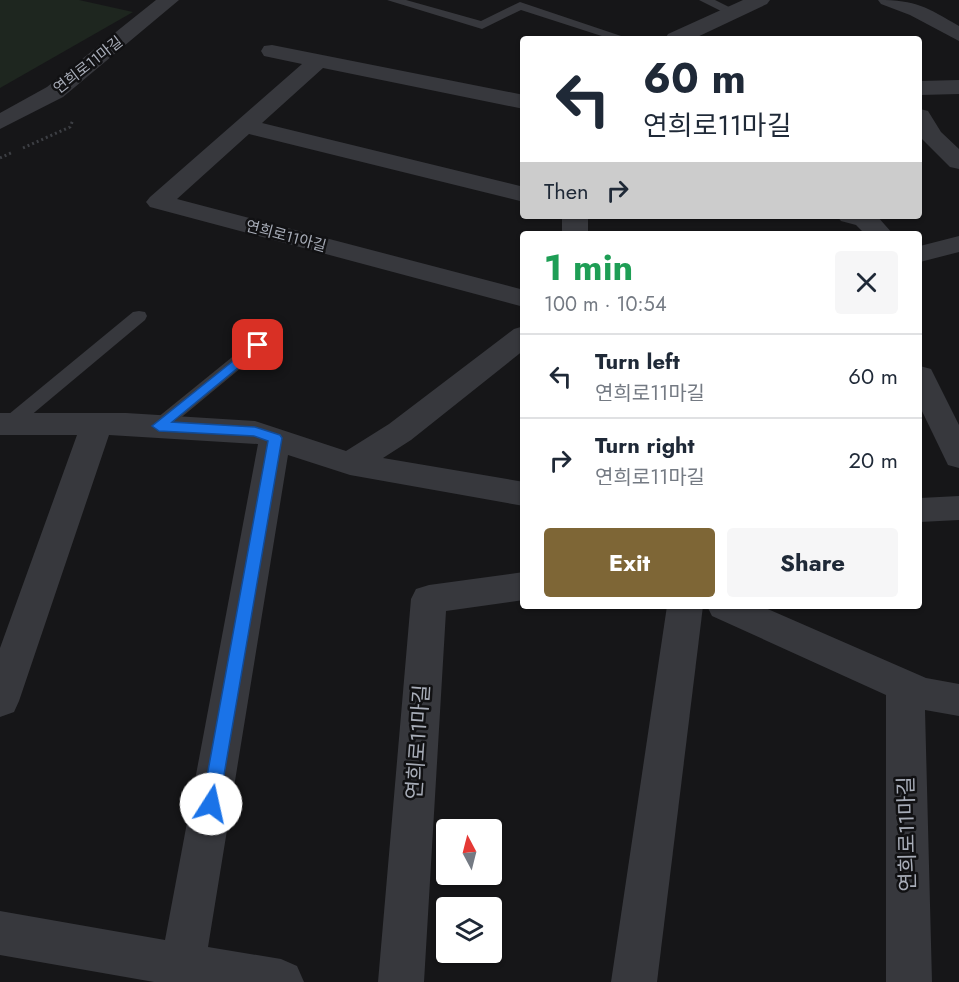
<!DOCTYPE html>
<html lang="en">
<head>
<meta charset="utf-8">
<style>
  body { margin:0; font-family:Jost,"Noto Sans KR",sans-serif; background:#f6f6f7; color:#1f2937; height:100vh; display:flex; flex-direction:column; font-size:22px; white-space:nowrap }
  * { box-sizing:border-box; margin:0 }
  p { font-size:20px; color:#747a83 }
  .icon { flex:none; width:33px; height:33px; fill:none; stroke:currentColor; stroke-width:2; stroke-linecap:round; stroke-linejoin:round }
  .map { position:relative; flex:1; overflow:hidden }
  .drawer { position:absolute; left:520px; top:231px; width:402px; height:378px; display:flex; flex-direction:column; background:#fff; border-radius:6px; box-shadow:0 2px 4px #0004 }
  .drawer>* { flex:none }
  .guide { position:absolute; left:520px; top:36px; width:402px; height:183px; border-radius:6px; box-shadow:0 2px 4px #0004; background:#fff; color:#1f2937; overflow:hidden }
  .needle { width:39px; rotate:353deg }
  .fabs { position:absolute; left:436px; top:819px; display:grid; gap:12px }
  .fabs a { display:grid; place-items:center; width:66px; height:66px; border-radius:6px; background:#fff; box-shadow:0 2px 4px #0004; font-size:30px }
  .pin { position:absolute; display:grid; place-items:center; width:51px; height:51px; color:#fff; margin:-26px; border-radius:12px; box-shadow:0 3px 9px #0006 }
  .me { position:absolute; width:66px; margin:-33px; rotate:10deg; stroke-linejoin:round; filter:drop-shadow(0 0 4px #0008) }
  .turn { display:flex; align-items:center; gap:21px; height:126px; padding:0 24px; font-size:27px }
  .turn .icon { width:78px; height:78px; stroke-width:2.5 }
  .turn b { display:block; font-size:42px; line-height:51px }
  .then { display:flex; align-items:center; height:57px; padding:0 24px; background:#0003; gap:12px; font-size:22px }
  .round { display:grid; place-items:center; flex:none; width:63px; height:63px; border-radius:6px; background:#f6f6f7 }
  .summary { display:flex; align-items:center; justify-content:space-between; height:102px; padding:0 24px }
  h1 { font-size:36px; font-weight:700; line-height:45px; color:#1e9e55 }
  .action { display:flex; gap:12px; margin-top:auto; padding:12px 24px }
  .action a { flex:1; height:69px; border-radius:6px; background:#7e6636; color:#fff; font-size:24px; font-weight:700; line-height:69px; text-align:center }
  .action a+a { background:#f6f6f7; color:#1f2937 }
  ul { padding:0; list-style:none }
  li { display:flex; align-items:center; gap:18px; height:84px; padding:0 24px; border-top:2px solid #e0e1e3 }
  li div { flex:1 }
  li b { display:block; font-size:22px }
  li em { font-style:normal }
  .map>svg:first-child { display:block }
  .green { fill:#1e261f }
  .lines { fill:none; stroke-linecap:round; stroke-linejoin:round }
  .path { stroke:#3d3f44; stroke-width:3; stroke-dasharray:2 3; stroke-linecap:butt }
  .lane { fill:#37383d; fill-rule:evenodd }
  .street { fill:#37383d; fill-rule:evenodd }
  .route { fill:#1a73e8; stroke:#114b97; stroke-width:1.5 }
  .labels { text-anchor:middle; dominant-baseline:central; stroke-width:5; stroke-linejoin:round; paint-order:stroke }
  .far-street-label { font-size:15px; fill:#a8adb8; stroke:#111113 }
  .near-street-label { font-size:21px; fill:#a8adb8; stroke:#111113 }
</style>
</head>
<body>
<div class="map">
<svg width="959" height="982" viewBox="0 0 959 982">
  <rect width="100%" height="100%" fill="#161618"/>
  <path class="green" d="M0 0H79L133 12 0 88Z"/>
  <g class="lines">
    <g class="path">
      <path d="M23 148 70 127 73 120"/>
      <path d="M0 158 13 152"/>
    </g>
    <g class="lane">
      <path d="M387 0H406L481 21 520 2 630 39H611L521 10 482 29Z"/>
      <path d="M699 0H715L739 12 729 15Z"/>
      <path d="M139 311 145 312 147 316 145 320 17 427H3L1 423 3 419 133 312Z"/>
      <path d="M258 339 264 341 267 345 264 349 166 430H152L150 426 152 422 252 341Z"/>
    </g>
    <g class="street">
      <path d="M156 0H179L63 97 0 129V113L47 87Z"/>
      <path d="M743 0H770L767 4 693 39H665L668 34Z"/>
      <path d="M878 0C917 0 926 7 959 26V41L910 15 881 4Z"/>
      <path d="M272 45 524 95V109L323 68 262 123 524 187V202L249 134 177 199 524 290V307L150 207 146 202 150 197 302 64 264 56 261 51 264 46Z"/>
      <path d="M959 80V94L920 95V81Z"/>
      <path d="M920 109 928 111 941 132 959 149V169L950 167 920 137Z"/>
      <rect x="562" y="216" width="26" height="18"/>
      <path d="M837 216H877L893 234H865L856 225 841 221Z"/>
      <path d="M959 236V252L920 262V246Z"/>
      <path d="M524 326V350L411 440 383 458 524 482V506L350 475 288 455 208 947 281 959 297 966 304 982H154L0 955V911L165 940 258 444 109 435 19 701 14 712 0 717V648L77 435H0V413H126L255 421 346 451 389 424 514 329Z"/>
      <path d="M920 366 931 369 959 425V468L948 465 920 407Z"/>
      <path d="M959 496V520L920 522V498Z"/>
      <path d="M524 572V600L446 611 424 982H378L411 599 416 589 429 585Z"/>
      <path d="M667 606H703L657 982H611Z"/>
      <path d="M707 606H761L926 678 959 684V716L925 710 932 982H886V695L712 616Z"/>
    </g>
  </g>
  <path class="route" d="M258 341 264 345 262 348 172 422 255 427 280 435 282 438 219 804 217 810 211 812 205 810 202 804 268 441 254 436 159 431 152 426Z"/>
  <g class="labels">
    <g class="far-street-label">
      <text transform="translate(88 65) rotate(-38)">연희로11마길</text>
      <text transform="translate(286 236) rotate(15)">연희로11아길</text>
    </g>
    <g class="near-street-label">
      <text transform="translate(418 742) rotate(-86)">연희로11마길</text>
      <text transform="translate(907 834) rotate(-91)">연희로11마길</text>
    </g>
  </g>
</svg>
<div class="fabs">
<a><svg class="needle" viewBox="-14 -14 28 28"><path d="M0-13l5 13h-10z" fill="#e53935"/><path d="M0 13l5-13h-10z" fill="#747a83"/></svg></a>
<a><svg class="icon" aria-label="layers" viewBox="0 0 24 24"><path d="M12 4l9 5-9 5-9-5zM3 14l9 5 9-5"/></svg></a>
</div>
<div class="pin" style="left:258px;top:345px;background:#d93025"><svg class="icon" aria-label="arrive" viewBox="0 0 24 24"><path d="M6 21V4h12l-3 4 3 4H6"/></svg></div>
<svg class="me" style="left:211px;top:804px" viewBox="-20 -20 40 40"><circle r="19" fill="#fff"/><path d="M0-13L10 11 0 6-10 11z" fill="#1a73e8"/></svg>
<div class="guide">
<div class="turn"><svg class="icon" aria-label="left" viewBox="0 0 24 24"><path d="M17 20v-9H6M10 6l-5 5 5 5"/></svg><div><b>60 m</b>연희로11마길</div></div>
<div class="then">Then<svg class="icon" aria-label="right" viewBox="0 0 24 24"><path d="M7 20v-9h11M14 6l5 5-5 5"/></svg></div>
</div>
<section class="drawer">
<div class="summary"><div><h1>1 min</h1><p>100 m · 10:54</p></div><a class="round"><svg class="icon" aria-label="close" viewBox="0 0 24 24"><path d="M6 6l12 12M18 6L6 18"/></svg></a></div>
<ul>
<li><svg class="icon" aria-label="left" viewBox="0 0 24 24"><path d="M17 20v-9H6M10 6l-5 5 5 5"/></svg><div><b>Turn left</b><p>연희로11마길</p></div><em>60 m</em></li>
<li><svg class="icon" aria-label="right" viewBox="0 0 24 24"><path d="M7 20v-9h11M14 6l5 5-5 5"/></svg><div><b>Turn right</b><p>연희로11마길</p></div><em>20 m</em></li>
</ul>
<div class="action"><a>Exit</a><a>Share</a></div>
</section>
</div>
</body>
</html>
